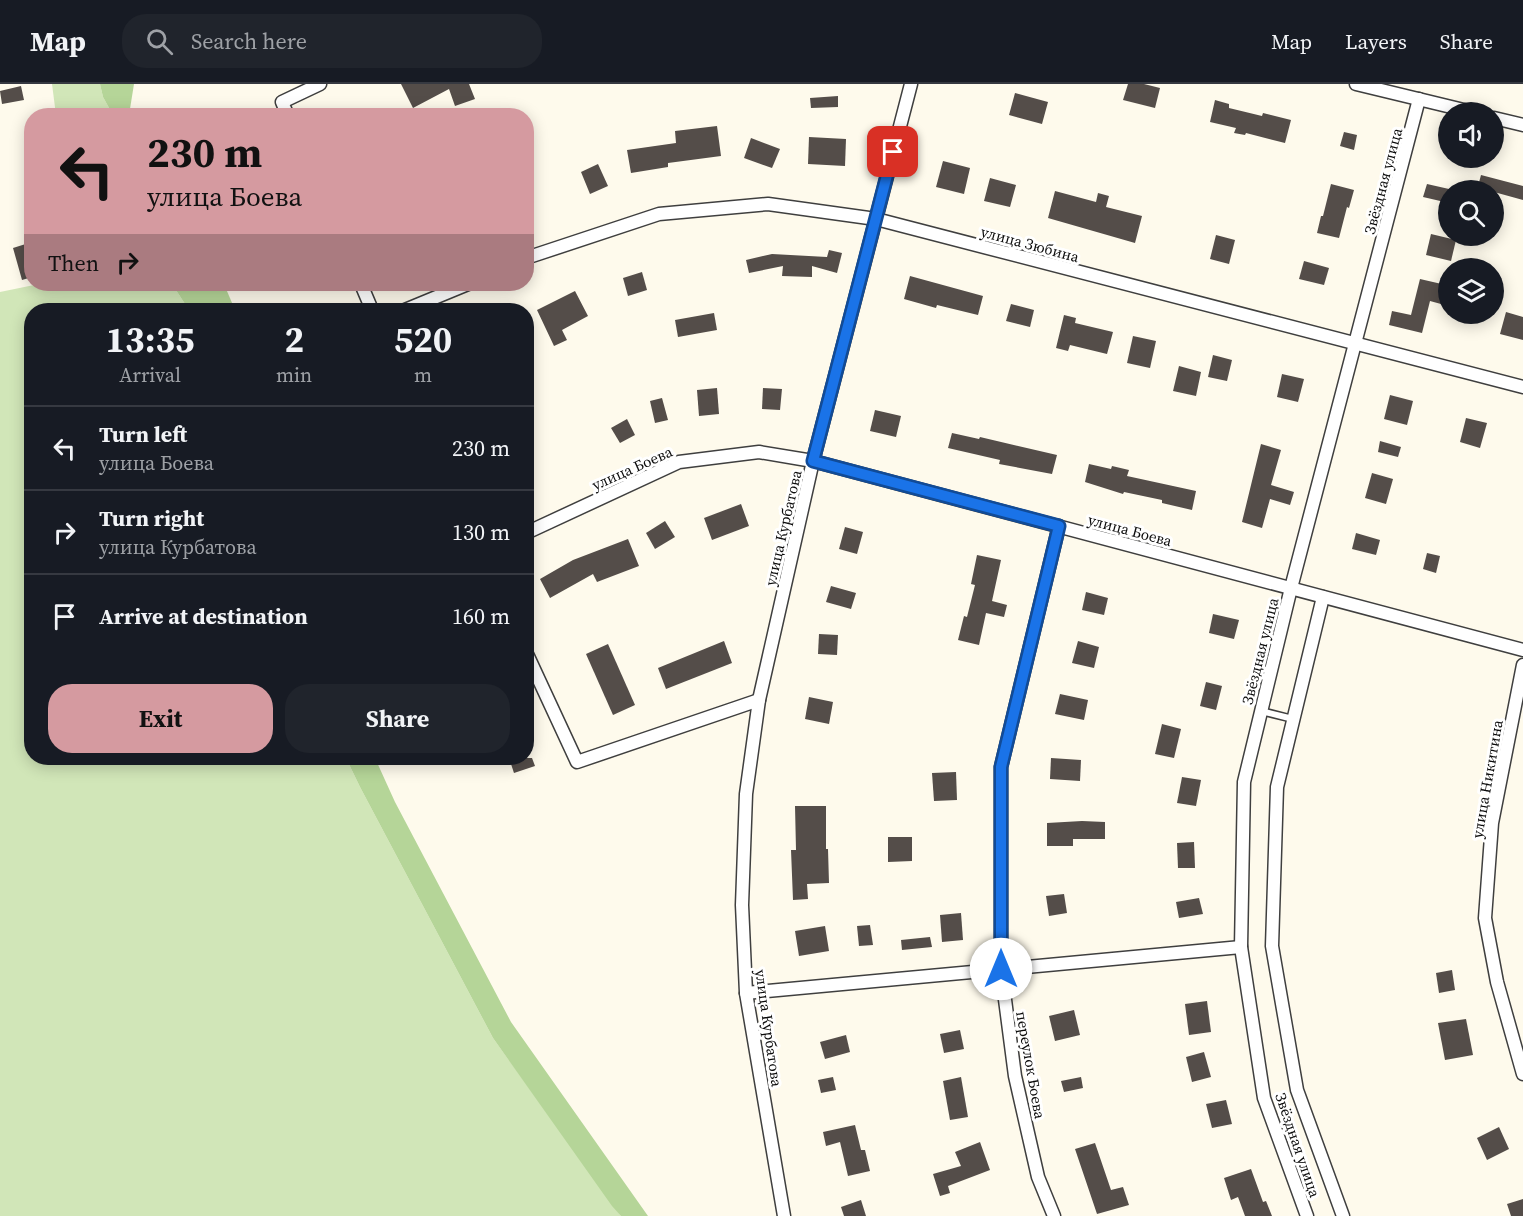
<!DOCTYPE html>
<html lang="en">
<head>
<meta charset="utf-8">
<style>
  body { margin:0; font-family:"Source Serif 4",serif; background:#20242c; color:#f1f3f6; height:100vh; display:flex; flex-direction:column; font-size:22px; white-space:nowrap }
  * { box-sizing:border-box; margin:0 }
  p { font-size:20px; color:#9ea1a6 }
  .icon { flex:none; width:33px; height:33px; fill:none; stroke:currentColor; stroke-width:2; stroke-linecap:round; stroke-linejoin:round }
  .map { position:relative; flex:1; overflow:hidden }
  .side { position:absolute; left:24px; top:219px; width:510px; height:462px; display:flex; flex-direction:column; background:#171b24; border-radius:24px; box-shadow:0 3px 15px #0003 }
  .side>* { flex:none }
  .top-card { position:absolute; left:24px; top:24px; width:510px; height:183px; border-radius:24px; box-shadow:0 3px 15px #0003; background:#d59aa0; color:#111; overflow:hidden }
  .fabs { position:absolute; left:1438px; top:18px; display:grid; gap:12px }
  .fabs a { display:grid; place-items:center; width:66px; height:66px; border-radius:50%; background:#171b24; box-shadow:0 3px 15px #0003; font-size:30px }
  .pin { position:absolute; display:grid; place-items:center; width:51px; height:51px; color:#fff; margin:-26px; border-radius:12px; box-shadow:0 3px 9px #0006 }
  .me { position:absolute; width:66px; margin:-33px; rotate:0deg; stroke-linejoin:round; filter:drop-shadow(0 0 4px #0008) }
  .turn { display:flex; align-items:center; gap:21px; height:126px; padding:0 24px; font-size:27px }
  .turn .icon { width:78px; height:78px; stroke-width:2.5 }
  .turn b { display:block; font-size:42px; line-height:51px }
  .then { display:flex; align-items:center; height:57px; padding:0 24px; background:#0003; gap:12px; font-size:22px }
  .eta { display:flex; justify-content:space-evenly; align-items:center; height:102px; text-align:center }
  .eta b { font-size:36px; font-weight:700; line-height:42px }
  .button { display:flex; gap:12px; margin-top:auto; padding:12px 24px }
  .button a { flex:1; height:69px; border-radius:24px; background:#d59aa0; color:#111; font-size:24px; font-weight:700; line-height:69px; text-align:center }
  .button a+a { background:#20242c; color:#f1f3f6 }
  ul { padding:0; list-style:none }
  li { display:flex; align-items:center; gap:18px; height:84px; padding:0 24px; border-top:2px solid #363941 }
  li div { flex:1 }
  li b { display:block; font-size:22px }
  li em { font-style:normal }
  header { display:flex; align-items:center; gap:36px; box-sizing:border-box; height:84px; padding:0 30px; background:#171b24; border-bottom:2px solid #363941 }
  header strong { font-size:28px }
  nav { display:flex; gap:33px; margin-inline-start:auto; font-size:21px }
  .search { width:420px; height:54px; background:#20242c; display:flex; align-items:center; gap:15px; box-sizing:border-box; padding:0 21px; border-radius:24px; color:#9ea1a6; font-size:22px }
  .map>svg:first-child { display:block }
  .green { fill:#d1e6b8 }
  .forest { fill:#b5d598 }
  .building { fill:#544d49 }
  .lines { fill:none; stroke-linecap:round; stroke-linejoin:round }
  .lane-casing { stroke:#3f3f3f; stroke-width:9 }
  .street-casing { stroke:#3f3f3f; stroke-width:15 }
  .lane { stroke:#fff; stroke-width:6 }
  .street { stroke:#fff; stroke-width:12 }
  .route-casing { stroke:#114b97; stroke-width:15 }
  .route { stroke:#1a73e8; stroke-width:10 }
  .labels { text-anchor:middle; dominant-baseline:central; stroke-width:6; stroke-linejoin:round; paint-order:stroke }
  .street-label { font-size:15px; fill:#0c0c0c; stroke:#fff }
</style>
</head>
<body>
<header>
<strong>Map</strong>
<div class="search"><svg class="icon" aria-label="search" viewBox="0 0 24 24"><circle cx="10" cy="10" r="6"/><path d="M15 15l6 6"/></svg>Search here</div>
<nav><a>Map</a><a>Layers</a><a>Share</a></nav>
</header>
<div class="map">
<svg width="1523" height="1132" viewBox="0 0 1523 1132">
  <rect width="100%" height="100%" fill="#fefaec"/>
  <g class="green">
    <path d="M52 0H100L103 13 113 31H56Z"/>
    <path d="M39 200H172L189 226H32V674H346L360 703 493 954 621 1132H0V208Z"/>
  </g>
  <g class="forest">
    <path d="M100 0H134L129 31H113L103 13Z"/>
    <path d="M172 200H224L235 226H189Z"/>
    <path d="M346 674H375L395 718 511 938 648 1132H621L612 1122 493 954 360 703Z"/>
  </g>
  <g class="building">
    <path d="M401 0H469L475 15 455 22 449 5 413 24Z"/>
    <path d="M1128 0H1144L1160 4 1155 24 1123 16Z"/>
    <path d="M21 2 24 16 2 20 0 7Z"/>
    <path d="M1015 9 1048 18 1042 40 1009 31Z"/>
    <path d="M838 12V23L811 24 810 14Z"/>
    <path d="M1215 16 1229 20V24L1262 32 1263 29 1291 36 1285 59 1246 49 1245 51 1234 49 1236 44 1210 38Z"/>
    <path d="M717 42 721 72 668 79V83L631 89 627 66 676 59 675 47Z"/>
    <path d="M1344 48 1357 51 1354 66 1340 62Z"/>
    <path d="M809 53 846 55 845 82 808 80Z"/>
    <path d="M751 54 780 65 772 84 744 74Z"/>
    <path d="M943 77 970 84 964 110 936 103Z"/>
    <path d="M598 80 608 102 590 110 581 88Z"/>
    <path d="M1481 91 1523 102V116L1494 108V106H1477Z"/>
    <path d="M990 94 1016 101 1010 123 984 117Z"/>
    <path d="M1331 100 1354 106 1349 124 1347 123 1339 154 1317 149 1321 132H1323Z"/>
    <path d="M1427 100 1449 105V119L1423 113Z"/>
    <path d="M1055 107 1096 118 1098 109 1109 112 1106 123 1142 132 1135 159 1048 134Z"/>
    <path d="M1431 150 1456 156 1451 177 1426 171Z"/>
    <path d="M1216 151 1235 156 1229 180 1210 175Z"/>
    <path d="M32 158V193L22 196 13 164Z"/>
    <path d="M829 166 842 169 837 189 812 182V193L782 192 783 182 749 189 746 176 772 170 827 173Z"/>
    <path d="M1304 177 1329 184 1324 201 1299 195Z"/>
    <path d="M642 188 647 206 628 212 623 194Z"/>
    <path d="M910 192 983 212 978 231 937 221 936 224 904 215Z"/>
    <path d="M1420 195 1446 201 1441 220 1430 217 1422 249 1389 241 1392 227 1411 231Z"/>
    <path d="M575 207 588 232 562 246 567 256 554 262 537 226Z"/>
    <path d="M1011 220 1034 226 1030 243 1006 237Z"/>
    <path d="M1506 228 1523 233V256L1500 250Z"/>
    <path d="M714 229 717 246 678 253 675 236Z"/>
    <path d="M1064 231 1076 234 1075 239 1113 248 1107 270 1070 261 1068 267 1056 264Z"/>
    <path d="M1133 252 1156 257 1150 284 1127 279Z"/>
    <path d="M1213 271 1232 276 1227 297 1208 293Z"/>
    <path d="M1179 282 1201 288 1196 312 1173 307Z"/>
    <path d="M1282 290 1304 295 1298 318 1277 313Z"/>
    <path d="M717 304 719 330 699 332 697 306Z"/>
    <path d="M763 304 782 305 780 326 762 325Z"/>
    <path d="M1390 311 1413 317 1407 341 1384 335Z"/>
    <path d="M662 314 668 336 655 339 650 317Z"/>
    <path d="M875 326 901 332 896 353 870 347Z"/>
    <path d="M1466 334 1487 339 1480 364 1460 358Z"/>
    <path d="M627 335 635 351 620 359 611 344Z"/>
    <path d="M952 349 979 355 980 353 1057 371 1052 390 999 380 1000 376 948 364Z"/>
    <path d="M1380 357 1401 363 1398 373 1378 368Z"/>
    <path d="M1261 360 1281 366 1271 401 1294 408 1290 421 1270 415 1262 444 1242 438Z"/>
    <path d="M1089 380 1111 385 1112 382 1129 386 1127 392 1196 407 1192 426 1162 419V416L1124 408 1123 410 1085 398Z"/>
    <path d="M1372 389 1393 395 1386 420 1365 414Z"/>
    <path d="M741 420 749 442 712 456 704 434Z"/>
    <path d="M665 437 675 453 655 465 646 449Z"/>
    <path d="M845 443 863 448 857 470 839 465Z"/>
    <path d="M1356 449 1380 456 1376 471 1352 465Z"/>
    <path d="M628 455 639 482 597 498 593 490 550 514 540 495 573 476Z"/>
    <path d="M1427 469 1440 472 1436 489 1423 485Z"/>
    <path d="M977 471 1001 476 992 517 1007 521 1004 533 986 529 979 561 958 556 964 532 967 533 975 501 971 500Z"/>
    <path d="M831 502 856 509 851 525 826 518Z"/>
    <path d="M1086 508 1108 514 1104 531 1082 526Z"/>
    <path d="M1213 530 1239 536 1234 555 1209 549Z"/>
    <path d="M819 550 838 551 837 571 818 570Z"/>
    <path d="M724 557 732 579 666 605 658 584Z"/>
    <path d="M1078 557 1099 563 1094 584 1072 579Z"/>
    <path d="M608 560 635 621 613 631 586 570Z"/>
    <path d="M1206 598 1222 602 1216 626 1200 622Z"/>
    <path d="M1060 610 1088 616 1084 636 1055 630Z"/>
    <path d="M809 613 833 618 829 640 805 635Z"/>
    <path d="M1162 640 1181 645 1174 674 1155 670Z"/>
    <path d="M509 674H532L535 682 514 689Z"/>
    <path d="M1051 674 1081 676 1080 697 1050 695Z"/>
    <path d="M956 688 957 716 934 717 932 689Z"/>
    <path d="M1182 693 1201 696 1196 722 1177 719Z"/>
    <path d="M795 722H826V765H828L829 799 807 800 808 815 793 816 791 766H796Z"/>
    <path d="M1082 737 1105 738V755H1073V762H1047V739Z"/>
    <path d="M888 753H912V777L888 778Z"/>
    <path d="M1194 758 1195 784H1178L1177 759Z"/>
    <path d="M1064 810 1067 829 1049 832 1046 812Z"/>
    <path d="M1199 814 1203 830 1179 834 1176 818Z"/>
    <path d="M961 829 963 856 942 858 940 831Z"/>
    <path d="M870 841 873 861 859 862 857 842Z"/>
    <path d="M825 842 829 867 799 872 795 847Z"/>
    <path d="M930 853 932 863 902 866 901 856Z"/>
    <path d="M1452 886 1455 906 1439 909 1436 889Z"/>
    <path d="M1207 917 1211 948 1189 951 1185 920Z"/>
    <path d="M1074 926 1080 951 1055 957 1049 932Z"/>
    <path d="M1466 935 1473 971 1445 976 1438 939Z"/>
    <path d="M960 946 964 965 944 969 940 950Z"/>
    <path d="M846 951 850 968 825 975 820 958Z"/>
    <path d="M1204 968 1211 993 1192 998 1186 973Z"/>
    <path d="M833 993 836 1006 821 1009 818 996Z"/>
    <path d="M961 993 968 1033 950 1036 943 997Z"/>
    <path d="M1081 993 1083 1004 1064 1008 1061 997Z"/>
    <path d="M1226 1016 1232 1040 1212 1044 1206 1020Z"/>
    <path d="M855 1041 861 1066H865L870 1087 848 1092 840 1058 826 1062 823 1048Z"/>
    <path d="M1499 1043 1509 1065 1487 1076 1477 1054Z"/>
    <path d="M980 1058 990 1086 948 1102 950 1109 940 1112 933 1090 961 1082 955 1068Z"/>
    <path d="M1095 1059 1111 1106 1123 1103 1129 1121 1097 1130 1075 1065Z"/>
    <path d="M1251 1085 1263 1118 1266 1117 1272 1132H1245L1238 1113 1231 1116 1224 1094Z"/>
    <path d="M1523 1115V1132H1511L1507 1120Z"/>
    <path d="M861 1116 866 1132H844L841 1123Z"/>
  </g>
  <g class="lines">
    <defs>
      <path id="lane" d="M1261 627 1293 635"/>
      <g id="street">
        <path d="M1356 0 1472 28"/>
        <path d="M288 32 282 18 320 0"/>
        <path d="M1494 34 1523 41"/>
        <path d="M526 174 659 130 768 120 876 135 1523 303"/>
        <path d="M361 200 372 226"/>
        <path d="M405 226 468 200"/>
        <path d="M526 449 679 378 759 368 813 377 1523 566"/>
        <path d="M1323 513 1277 703 1272 862 1297 1006 1343 1132"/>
        <path d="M526 568 577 678 759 616"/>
        <path d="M1523 581 1492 739 1485 834 1497 898 1523 990"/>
        <path d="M746 909 1241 863"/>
        <path d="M784 1132 746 909 742 821 746 710 759 616 813 377 911 0"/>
        <path d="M1054 1132 1038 1093 1015 992 1001 885V683L1059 442"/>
        <path d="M1307 1132 1264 1014 1241 863 1244 698 1291 504 1419 15"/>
      </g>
    </defs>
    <use href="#lane" class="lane-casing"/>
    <use href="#street" class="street-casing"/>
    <use href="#lane" class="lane"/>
    <use href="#street" class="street"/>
  </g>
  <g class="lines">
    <defs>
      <path id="route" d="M893 68 813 377 1059 442 1001 683V885"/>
    </defs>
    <use href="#route" class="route-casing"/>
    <use href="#route" class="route"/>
  </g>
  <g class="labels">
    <g class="street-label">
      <text transform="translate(1383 97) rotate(-75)">Звёздная улица</text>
      <text transform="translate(1030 160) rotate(15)">улица Зюбина</text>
      <text transform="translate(632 384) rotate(-24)">улица Боева</text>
      <text transform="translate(783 444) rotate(-77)">улица Курбатова</text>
      <text transform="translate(1130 446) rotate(15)">улица Боева</text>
      <text transform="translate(1260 567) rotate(-76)">Звёздная улица</text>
      <text transform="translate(1487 695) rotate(-80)">улица Никитина</text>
      <text transform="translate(769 944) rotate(82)">улица Курбатова</text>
      <text transform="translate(1031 981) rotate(80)">переулок Боева</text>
      <text transform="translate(1298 1061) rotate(71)">Звёздная улица</text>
    </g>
  </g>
</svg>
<div class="fabs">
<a><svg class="icon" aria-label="sound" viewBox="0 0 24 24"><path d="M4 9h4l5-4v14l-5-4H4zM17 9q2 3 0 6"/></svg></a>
<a><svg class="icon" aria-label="search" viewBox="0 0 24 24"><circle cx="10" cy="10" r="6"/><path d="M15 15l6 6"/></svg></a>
<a><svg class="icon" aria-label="layers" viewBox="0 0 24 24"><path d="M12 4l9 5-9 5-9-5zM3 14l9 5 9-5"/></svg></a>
</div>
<div class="pin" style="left:893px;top:68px;background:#d93025"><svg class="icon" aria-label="arrive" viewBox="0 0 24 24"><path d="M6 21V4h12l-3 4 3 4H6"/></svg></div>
<svg class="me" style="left:1001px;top:885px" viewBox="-20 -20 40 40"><circle r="19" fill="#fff"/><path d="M0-13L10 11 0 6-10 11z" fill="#1a73e8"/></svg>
<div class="top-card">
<div class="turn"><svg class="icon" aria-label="left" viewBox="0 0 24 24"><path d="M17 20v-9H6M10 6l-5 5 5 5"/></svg><div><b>230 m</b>улица Боева</div></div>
<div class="then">Then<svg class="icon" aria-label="right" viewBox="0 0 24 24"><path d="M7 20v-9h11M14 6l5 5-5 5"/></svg></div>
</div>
<section class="side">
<div class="eta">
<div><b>13:35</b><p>Arrival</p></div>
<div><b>2</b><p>min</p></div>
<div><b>520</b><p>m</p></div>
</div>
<ul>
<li><svg class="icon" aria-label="left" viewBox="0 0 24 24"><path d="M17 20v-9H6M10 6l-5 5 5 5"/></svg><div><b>Turn left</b><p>улица Боева</p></div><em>230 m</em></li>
<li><svg class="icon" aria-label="right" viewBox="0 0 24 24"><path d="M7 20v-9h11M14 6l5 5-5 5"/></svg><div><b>Turn right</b><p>улица Курбатова</p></div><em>130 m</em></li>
<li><svg class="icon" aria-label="arrive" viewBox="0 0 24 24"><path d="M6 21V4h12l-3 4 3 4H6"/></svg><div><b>Arrive at destination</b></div><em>160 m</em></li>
</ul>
<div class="button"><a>Exit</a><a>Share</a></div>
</section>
</div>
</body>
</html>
